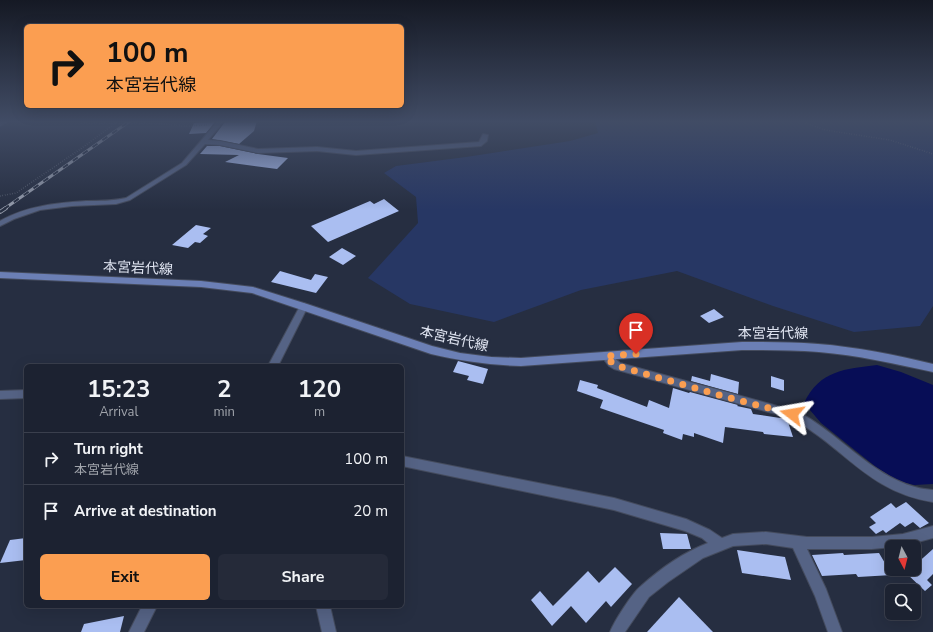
<!DOCTYPE html>
<html lang="en">
<head>
<meta charset="utf-8">
<style>
  body { margin:0; font-family:"Nunito Sans","Noto Sans JP",sans-serif; background:#252a39; color:#f1f3f6; height:100vh; display:flex; flex-direction:column; font-size:15px; white-space:nowrap }
  * { box-sizing:border-box; margin:0 }
  p { font-size:13px; color:#a0a4ab }
  .icon { flex:none; width:22px; height:22px; fill:none; stroke:currentColor; stroke-width:2; stroke-linecap:round; stroke-linejoin:round }
  .map { position:relative; flex:1; overflow:hidden }
  .side { position:absolute; left:24px; top:364px; width:380px; height:244px; display:flex; flex-direction:column; background:#1c2231; border-radius:6px; box-shadow:0 4px 16px #0002,0 0 0 1px #3a3f4d }
  .side>* { flex:none }
  .top-card { position:absolute; left:24px; top:24px; width:380px; height:84px; border-radius:6px; box-shadow:0 4px 16px #0002,0 0 0 1px #3a3f4d; background:#fb9e51; color:#111; overflow:hidden }
  .needle { width:26px; rotate:173deg }
  .fabs { position:absolute; left:885px; top:540px; display:grid; gap:8px }
  .fabs a { display:grid; place-items:center; width:36px; height:36px; border-radius:6px; background:#1c2231; box-shadow:0 4px 16px #0002,0 0 0 1px #3a3f4d; font-size:20px }
  .pin { position:absolute; display:grid; place-items:center; width:34px; height:34px; color:#fff; margin:-41px -17px; border-radius:50% 50% 50% 0; rotate:-45deg; box-shadow:0 0 4px #0007 }
  .pin .icon { rotate:45deg }
  .me { position:absolute; width:44px; margin:-22px; rotate:284deg; stroke-linejoin:round; filter:drop-shadow(0 0 3px #0008) }
  .turn { display:flex; align-items:center; gap:14px; height:84px; padding:0 16px; font-size:18px }
  .turn .icon { width:52px; height:52px; stroke-width:2.5 }
  .turn b { display:block; font-size:28px; line-height:34px }
  .eta { display:flex; justify-content:space-evenly; align-items:center; height:68px; text-align:center }
  .eta b { font-size:24px; font-weight:700; line-height:28px }
  .primary-button { display:flex; gap:8px; margin-top:auto; padding:8px 16px }
  .primary-button a { flex:1; height:46px; border-radius:6px; background:#fb9e51; color:#111; font-size:16px; font-weight:700; line-height:46px; text-align:center }
  .primary-button a+a { background:#252a39; color:#f1f3f6 }
  ul { padding:0; list-style:none }
  li { display:flex; align-items:center; gap:12px; height:52px; padding:0 16px; border-top:1px solid #3a3f4d }
  li div { flex:1 }
  li b { display:block; font-size:15px }
  li em { font-style:normal }
  .map>svg:first-child { display:block }
  .green { fill:#273764 }
  .water { fill:#070d56 }
  .building { fill:#aabef1 }
  .lines { fill:none; stroke-linecap:round; stroke-linejoin:round }
  .minor-casing { stroke:#444b5d; stroke-width:2 }
  .tertiary-casing { stroke:#444b5d; stroke-width:2 }
  .secondary-casing { stroke:#444b5d; stroke-width:2 }
  .path { stroke:#686f7f; stroke-width:1.5; stroke-dasharray:0.5 2; stroke-linecap:butt }
  .minor { fill:#556385; fill-rule:evenodd }
  .tertiary { fill:#556385; fill-rule:evenodd }
  .secondary { fill:#6b7fb5; fill-rule:evenodd }
  .rail-far1-casing { stroke:#959cab; stroke-width:3 }
  .rail-casing { stroke:#959cab; stroke-width:4 }
  .rail-far1 { stroke:#262e41; stroke-width:2; stroke-dasharray:6; stroke-linecap:butt }
  .rail { stroke:#262e41; stroke-width:2.5; stroke-dasharray:8; stroke-linecap:butt }
  .route { stroke:#fb9e51; stroke-width:7; stroke-dasharray:0 12.6 }
  .labels { text-anchor:middle; dominant-baseline:central; stroke-width:4; stroke-linejoin:round; paint-order:stroke }
  .street-label { font-size:14px; fill:#dfe4f1; stroke:#262e41 }
</style>
</head>
<body>
<div class="map">
<svg width="933" height="632" viewBox="0 0 933 632">
  <rect width="100%" height="100%" fill="#262e41"/>
  <path class="green" d="M595 121H933V306L920 326 854 332 773 306 677 271 581 290 494 322 410 304 368 278 418 223 416 197 384 173 396 166 466 157 570 141 598 133Z"/>
  <path class="water" d="M877 365 901 372 933 385V484L914 485 898 481 876 467 821 423 804 403C820 370 845 369 877 365Z"/>
  <g class="building">
    <path d="M257 121 254 131 239 144 212 139 225 122Z"/>
    <path d="M207 122H215L206 133 189 134 194 123Z"/>
    <path d="M207 146H220L258 154 288 158 277 169 225 162 239 155 200 154Z"/>
    <path d="M384 199 399 211 328 242 311 226 370 201 374 204Z"/>
    <path d="M196 225 211 228 203 234 208 236 200 243 195 242 188 248 172 245Z"/>
    <path d="M342 248 356 256 343 265 329 257Z"/>
    <path d="M280 271 311 280 315 274 328 277 316 293 271 282Z"/>
    <path d="M714 309 724 317 709 323 700 316Z"/>
    <path d="M458 361 488 369 483 384 467 380 469 376 453 372Z"/>
    <path d="M711 374 739 382 738 394 691 381 692 376 710 381Z"/>
    <path d="M771 376 784 380V391L771 387Z"/>
    <path d="M580 380 598 385 597 388 647 407 649 400 669 408 673 388 689 393 690 392 738 405 737 406 751 409 753 414 787 419 793 437 764 434 763 432 725 427 723 443 694 433V437L683 434 682 440 663 433 664 430 600 408 603 400 577 391Z"/>
    <path d="M906 502 929 523 920 528 913 522 905 527 900 523 886 533 883 530 876 534 869 527 876 523 870 517 891 503 896 508Z"/>
    <path d="M660 533 687 534 691 549H663Z"/>
    <path d="M26 538V560L0 563 10 540Z"/>
    <path d="M933 549V574L927 580 932 585 925 591 906 573 910 569H914V566Z"/>
    <path d="M737 550 785 557 791 580 742 573Z"/>
    <path d="M843 553 844 555 879 553 892 575 858 577 856 574 822 576 812 555Z"/>
    <path d="M615 567 632 584 611 607 606 601 586 623 571 606 552 626 531 600 540 591 553 606 588 571 599 583Z"/>
    <path d="M679 597 713 632H647Z"/>
    <path d="M124 616 120 632H81L84 624Z"/>
  </g>
  <g class="lines">
    <defs>
      <g id="minor">
        <path d="M218 121H224L208 140 220 141 258 149 317 147 356 151 479 142 483 134 488 135 487 141 481 146 356 155 317 151 258 153 220 145 205 144 186 165 130 200 116 204 72 206 40 210 14 219 0 226V221C26 206 56 203 86 201 99 201 112 201 126 198L182 163Z"/>
        <path d="M304 303 308 306 278 366H268L300 306Z"/>
        <path d="M606 352 609 353 620 363 796 411C837 431 870 475 915 487 921 489 927 489 933 490V502C867 492 843 445 790 418L614 369 609 366 601 356 603 353Z"/>
        <path d="M26 390V398L0 399V391Z"/>
        <path d="M402 456 614 498 686 519 710 530 722 538 733 534 766 532 807 537H872L903 534 933 526V538L903 546 872 549H807L826 589 842 632H828L815 596 793 548 766 544 733 546 703 558 668 582 649 597 625 632H610C614 622 632 593 641 586 660 569 684 552 708 543L702 538 685 531 614 510 402 466Z"/>
        <path d="M142 606H157L144 632H129Z"/>
        <path d="M316 606H330L336 632H322Z"/>
      </g>
      <path id="tertiary" d="M0 121H9L0 126Z"/>
      <path id="secondary" d="M0 272 201 281 253 287 307 304 432 346 460 353 491 357 521 358 742 342C767 342 793 342 818 344 857 347 896 355 933 364V372C896 364 857 355 819 352 793 350 768 350 742 350L521 366C490 365 461 361 431 354L252 293 201 287 0 278Z"/>
    </defs>
    <use href="#minor" class="minor-casing"/>
    <use href="#tertiary" class="tertiary-casing"/>
    <use href="#secondary" class="secondary-casing"/>
    <g class="path">
      <path d="M77 121 82 123H148L186 126 209 125"/>
      <path d="M801 121 825 130 890 140 933 154"/>
      <path d="M0 196 16 193 79 150 118 121"/>
    </g>
    <use href="#minor" class="minor"/>
    <use href="#tertiary" class="tertiary"/>
    <use href="#secondary" class="secondary"/>
    <defs>
      <path id="rail-far1" d="M4 209 130 121"/>
      <path id="rail" d="M0 212 6 208"/>
    </defs>
    <use href="#rail-far1" class="rail-far1-casing"/>
    <use href="#rail" class="rail-casing"/>
    <use href="#rail-far1" class="rail-far1"/>
    <use href="#rail" class="rail"/>
  </g>
  <linearGradient id="sky" x2="0" y2="1"><stop stop-color="#151924"/><stop offset="0.58" stop-color="#414c65"/><stop offset="1" stop-color="#414c65" stop-opacity="0"/></linearGradient>
  <rect width="933" height="210" fill="url(#sky)"/>
  <g class="lines">
    <path class="route" d="M636 354 606 356 612 363 618 366 726 397 792 414"/>
  </g>
  <g class="labels">
    <g class="street-label">
      <text transform="translate(138 268) rotate(3)">本宮岩代線</text>
      <text x="773" y="333">本宮岩代線</text>
      <text transform="translate(454 339) rotate(13)">本宮岩代線</text>
    </g>
  </g>
</svg>
<div class="fabs">
<a><svg class="needle" viewBox="-14 -14 28 28"><path d="M0-13l5 13h-10z" fill="#e53935"/><path d="M0 13l5-13h-10z" fill="#a0a4ab"/></svg></a>
<a><svg class="icon" aria-label="search" viewBox="0 0 24 24"><circle cx="10" cy="10" r="6"/><path d="M15 15l6 6"/></svg></a>
</div>
<div class="pin" style="left:636px;top:354px;background:#d93025"><svg class="icon" aria-label="arrive" viewBox="0 0 24 24"><path d="M6 21V4h12l-3 4 3 4H6"/></svg></div>
<svg class="me" style="left:792px;top:414px" viewBox="-20 -20 40 40"><path d="M0-17L14 15 0 8-14 15z" fill="#fb9e51" stroke="#fff" stroke-width="4"/></svg>
<div class="top-card">
<div class="turn"><svg class="icon" aria-label="right" viewBox="0 0 24 24"><path d="M7 20v-9h11M14 6l5 5-5 5"/></svg><div><b>100 m</b>本宮岩代線</div></div>
</div>
<section class="side">
<div class="eta">
<div><b>15:23</b><p>Arrival</p></div>
<div><b>2</b><p>min</p></div>
<div><b>120</b><p>m</p></div>
</div>
<ul>
<li><svg class="icon" aria-label="right" viewBox="0 0 24 24"><path d="M7 20v-9h11M14 6l5 5-5 5"/></svg><div><b>Turn right</b><p>本宮岩代線</p></div><em>100 m</em></li>
<li><svg class="icon" aria-label="arrive" viewBox="0 0 24 24"><path d="M6 21V4h12l-3 4 3 4H6"/></svg><div><b>Arrive at destination</b></div><em>20 m</em></li>
</ul>
<div class="primary-button"><a>Exit</a><a>Share</a></div>
</section>
</div>
</body>
</html>
